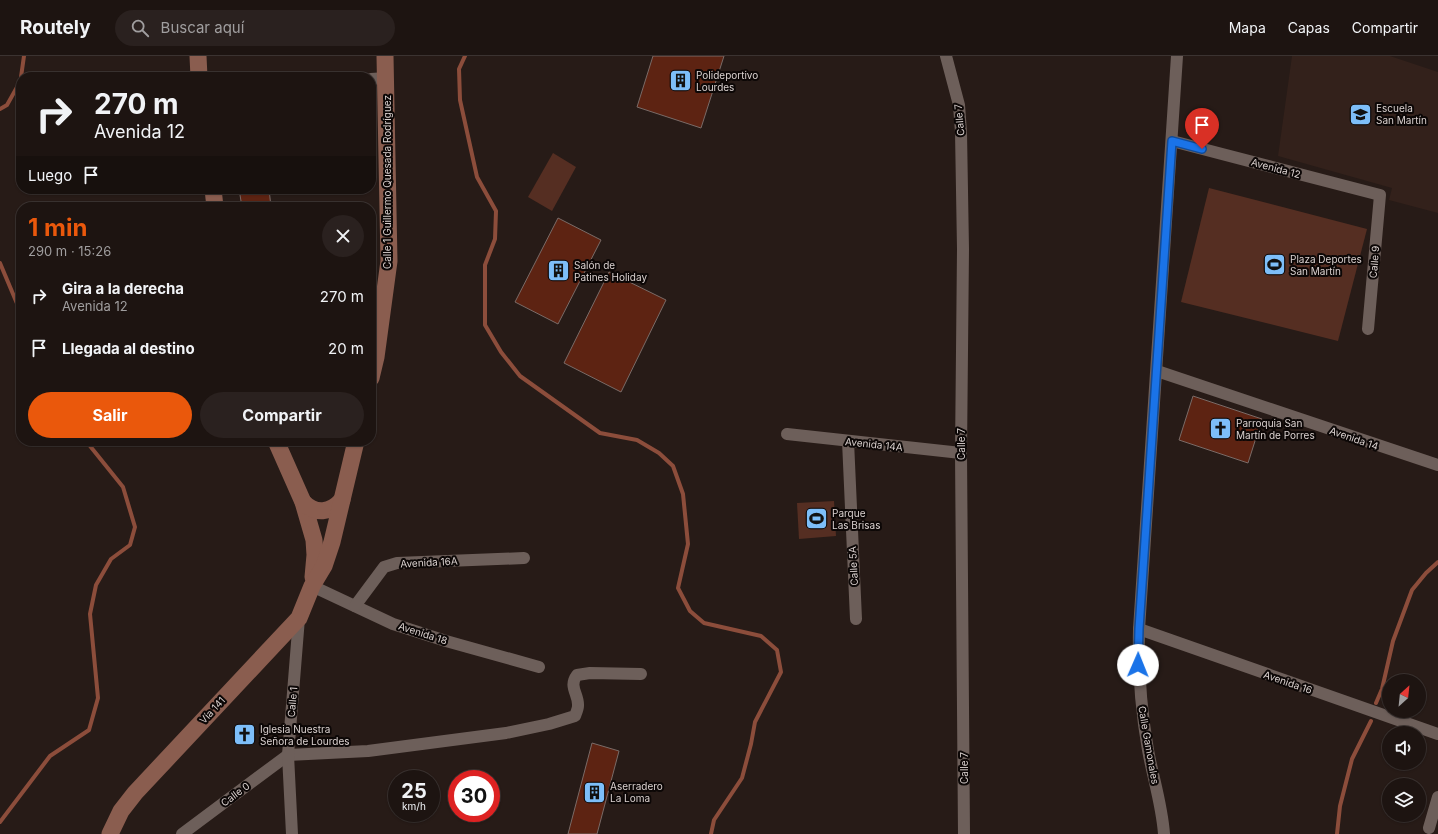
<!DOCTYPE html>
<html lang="es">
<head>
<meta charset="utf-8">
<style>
  body { margin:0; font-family:Inter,sans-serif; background:#2a211f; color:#f1f3f6; height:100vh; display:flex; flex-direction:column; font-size:15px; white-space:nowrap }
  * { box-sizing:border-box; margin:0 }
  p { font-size:13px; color:#a09e9f }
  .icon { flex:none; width:22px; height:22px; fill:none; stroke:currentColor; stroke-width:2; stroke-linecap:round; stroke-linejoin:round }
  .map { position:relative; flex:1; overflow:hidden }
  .details { position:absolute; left:16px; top:146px; width:360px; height:244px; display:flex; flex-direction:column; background:#1d1411; border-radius:16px; box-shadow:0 1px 3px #0004,0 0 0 1px #3b3331 }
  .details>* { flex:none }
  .guide { position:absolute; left:16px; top:16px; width:360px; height:122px; border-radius:16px; box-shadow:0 1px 3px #0004,0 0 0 1px #3b3331; background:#1d1411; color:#f1f3f6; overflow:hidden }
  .needle { width:26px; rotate:27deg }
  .fabs { position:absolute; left:1382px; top:618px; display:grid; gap:8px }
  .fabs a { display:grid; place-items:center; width:44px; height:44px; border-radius:50%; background:#1d1411; box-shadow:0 1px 3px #0004,0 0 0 1px #3b3331; font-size:20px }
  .speed { position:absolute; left:388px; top:714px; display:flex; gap:8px; font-size:20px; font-weight:700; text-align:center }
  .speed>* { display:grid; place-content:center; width:52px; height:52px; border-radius:50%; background:#1d1411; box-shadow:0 1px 3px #0004,0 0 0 1px #3b3331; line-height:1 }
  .speed small { font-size:10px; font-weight:400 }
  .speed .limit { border:6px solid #d22; background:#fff; color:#111 }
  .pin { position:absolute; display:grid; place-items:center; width:34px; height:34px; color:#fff; margin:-41px -17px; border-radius:50% 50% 50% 0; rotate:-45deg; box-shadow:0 0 4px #0007 }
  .pin .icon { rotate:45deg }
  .me { position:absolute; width:44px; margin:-22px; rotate:1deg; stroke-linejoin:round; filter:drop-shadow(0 0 3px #0008) }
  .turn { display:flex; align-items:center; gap:14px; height:84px; padding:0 12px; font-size:18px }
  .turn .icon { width:52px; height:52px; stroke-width:2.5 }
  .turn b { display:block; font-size:28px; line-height:34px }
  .then { display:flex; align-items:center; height:38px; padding:0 12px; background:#0003; gap:8px; font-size:15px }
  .round { display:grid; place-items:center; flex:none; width:42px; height:42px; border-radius:21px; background:#2a211f }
  .headline { display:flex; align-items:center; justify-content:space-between; height:68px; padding:0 12px }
  h1 { font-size:24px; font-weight:700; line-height:30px; color:#ea580c }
  .button { display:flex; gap:8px; margin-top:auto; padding:8px 12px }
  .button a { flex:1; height:46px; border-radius:24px; background:#ea580c; color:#fff; font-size:16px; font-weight:700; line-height:46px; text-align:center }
  .button a+a { background:#2a211f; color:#f1f3f6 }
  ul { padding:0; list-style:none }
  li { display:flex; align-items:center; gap:12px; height:52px; padding:0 12px }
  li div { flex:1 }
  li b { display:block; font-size:15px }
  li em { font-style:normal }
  header { display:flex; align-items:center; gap:24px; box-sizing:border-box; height:56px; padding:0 20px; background:#1d1411; border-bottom:1px solid #3b3331 }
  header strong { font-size:19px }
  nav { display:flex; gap:22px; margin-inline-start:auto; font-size:14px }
  .search { width:280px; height:36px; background:#2a211f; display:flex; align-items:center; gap:10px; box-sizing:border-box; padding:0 14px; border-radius:22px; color:#a09e9f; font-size:15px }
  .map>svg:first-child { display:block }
  .built { fill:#33211b }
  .green { fill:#552e22 }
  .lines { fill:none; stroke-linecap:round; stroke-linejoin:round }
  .stream { stroke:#8c4d3b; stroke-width:4 }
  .building { fill:#5d2312; stroke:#7a6b67 }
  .minor { stroke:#6d5f5a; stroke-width:12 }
  .secondary { stroke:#8a5d4f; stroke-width:17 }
  .route-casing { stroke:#114b97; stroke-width:10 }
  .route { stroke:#1a73e8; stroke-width:7 }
  .labels { text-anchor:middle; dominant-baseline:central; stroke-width:4; stroke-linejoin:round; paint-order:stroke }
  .poi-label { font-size:10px; fill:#dbd2d0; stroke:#0c0706; text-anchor:start }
  .street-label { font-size:10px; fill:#dbd2d0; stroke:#0c0706 }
</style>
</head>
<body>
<header>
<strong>Routely</strong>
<div class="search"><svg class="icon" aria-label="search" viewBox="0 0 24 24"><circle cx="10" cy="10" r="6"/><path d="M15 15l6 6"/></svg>Buscar aquí</div>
<nav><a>Mapa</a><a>Capas</a><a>Compartir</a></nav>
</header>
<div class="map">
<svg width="1438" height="778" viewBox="0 0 1438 778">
  <rect width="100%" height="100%" fill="#271b17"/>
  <path class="built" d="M1292 0H1390L1438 16V157L1389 144 1392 132 1278 100Z"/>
  <g class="green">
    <path d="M553 97 576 111 552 155 528 141Z"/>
    <path d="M1209 132 1367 173 1338 285 1181 246Z"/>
    <path d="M834 445 836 480 799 483 797 447Z"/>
  </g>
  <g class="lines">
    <g class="stream">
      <path d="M465 0 459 13 460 44 477 121 496 155 495 183 485 209V269L501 296 520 320 600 377 637 384 659 397 673 410 683 438 688 488 678 532 690 555 704 567 761 580 777 594 781 616 755 666 751 688 742 722 714 764 711 778"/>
      <path d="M21 21 24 0"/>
      <path d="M0 53 7 49 21 24"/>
      <path d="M0 207 21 257"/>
      <path d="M1376 647 1382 633 1393 585 1412 534 1426 517 1438 506"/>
      <path d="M0 766 50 700 89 674 98 642 90 558 96 529 111 503 130 489 135 471 123 431 86 385"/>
      <path d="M1337 778 1340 750 1352 703 1371 665"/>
    </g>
  </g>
  <g class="building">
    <path d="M653 0H724L701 72 637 51Z"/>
    <path d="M239 133H269L271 151H242Z"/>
    <path d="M558 162 601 184 558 268 515 246Z"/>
    <path d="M609 216 666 244 621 336 564 307Z"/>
    <path d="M1193 340 1262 363 1248 407 1179 384Z"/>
    <path d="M592 687 619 695 597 778H568Z"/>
  </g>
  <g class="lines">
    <g class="minor">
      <path d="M946 0 959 49 961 76 963 193 961 397 964 778"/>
      <path d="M371 23 386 22"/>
      <path d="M1172 85 1380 139 1368 273"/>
      <path d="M1157 315 1438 409"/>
      <path d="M787 378 961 397"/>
      <path d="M848 385 856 563"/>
      <path d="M312 530 393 568 446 585 539 611"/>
      <path d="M355 550 384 511 397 507 524 502"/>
      <path d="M1139 573 1438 678"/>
      <path d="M288 699 368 695 506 677 549 668 575 660C576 657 578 653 578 650 579 638 568 631 577 619L590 617 641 618"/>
      <path d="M1429 772 1438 741"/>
      <path d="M182 778 288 699"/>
      <path d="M292 778 288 699 299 562"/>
      <path d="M1164 778C1162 749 1153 722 1148 694 1141 654 1138 614 1139 573L1177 0"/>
    </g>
    <g class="secondary">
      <path d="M198 0 199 21"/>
      <path d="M213 133 215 151"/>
      <path d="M371 322 376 301 389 205 385 0"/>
      <path d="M276 385 303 446 314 484 315 499 313 521"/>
      <path d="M303 446C316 459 330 457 342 444"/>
      <path d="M110 778 121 755 135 737 299 562 312 530 324 510 332 486 356 385"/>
    </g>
  </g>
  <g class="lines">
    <defs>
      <path id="route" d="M1138 609 1139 573 1172 85 1202 93"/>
    </defs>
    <use href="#route" class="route-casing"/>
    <use href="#route" class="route"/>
  </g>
  <defs>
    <symbol id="building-square" viewBox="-11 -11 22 22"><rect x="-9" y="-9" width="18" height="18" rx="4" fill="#7dbef9" stroke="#0c0706"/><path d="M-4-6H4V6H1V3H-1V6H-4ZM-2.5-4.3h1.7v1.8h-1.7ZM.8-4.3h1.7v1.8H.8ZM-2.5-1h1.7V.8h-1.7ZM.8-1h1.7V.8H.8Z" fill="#111"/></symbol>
    <symbol id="school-square" viewBox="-11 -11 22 22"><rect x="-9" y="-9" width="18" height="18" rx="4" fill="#7dbef9" stroke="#0c0706"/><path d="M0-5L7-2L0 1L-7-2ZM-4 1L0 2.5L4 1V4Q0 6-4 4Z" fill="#111"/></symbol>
    <symbol id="stadium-square" viewBox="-11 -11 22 22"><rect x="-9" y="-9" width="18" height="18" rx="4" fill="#7dbef9" stroke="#0c0706"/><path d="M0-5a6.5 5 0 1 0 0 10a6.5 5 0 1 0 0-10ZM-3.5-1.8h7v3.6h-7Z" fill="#111"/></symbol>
    <symbol id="church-square" viewBox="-11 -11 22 22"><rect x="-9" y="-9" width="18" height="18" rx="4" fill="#7dbef9" stroke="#0c0706"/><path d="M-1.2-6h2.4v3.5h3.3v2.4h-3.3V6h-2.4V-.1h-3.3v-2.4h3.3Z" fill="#111"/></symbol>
  </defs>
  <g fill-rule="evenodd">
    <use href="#building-square" x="668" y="12" width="25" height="25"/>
    <use href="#school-square" x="1348" y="46" width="25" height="25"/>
    <use href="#stadium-square" x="1262" y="196" width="25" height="25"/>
    <use href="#building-square" x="546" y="202" width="25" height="25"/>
    <use href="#church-square" x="1208" y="360" width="25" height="25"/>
    <use href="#stadium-square" x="804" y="450" width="25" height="25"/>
    <use href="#church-square" x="232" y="666" width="25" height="25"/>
    <use href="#building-square" x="582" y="724" width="25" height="25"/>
  </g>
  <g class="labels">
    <g class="poi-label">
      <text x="696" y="19">Polideportivo<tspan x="696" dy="12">Lourdes</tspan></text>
      <text x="1376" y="52">Escuela<tspan x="1376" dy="12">San Martín</tspan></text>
      <text x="1290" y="203">Plaza Deportes<tspan x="1290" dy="12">San Martín</tspan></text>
      <text x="574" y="209">Salón de<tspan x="574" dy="12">Patines Holiday</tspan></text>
      <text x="1236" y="367">Parroquia San<tspan x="1236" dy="12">Martín de Porres</tspan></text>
      <text x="832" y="457">Parque<tspan x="832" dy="12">Las Brisas</tspan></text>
      <text x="260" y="673">Iglesia Nuestra<tspan x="260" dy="12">Señora de Lourdes</tspan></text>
      <text x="610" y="730">Aserradero<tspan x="610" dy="12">La Loma</tspan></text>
    </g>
    <g class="street-label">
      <text transform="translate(959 64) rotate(-95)">Calle 7</text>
      <text transform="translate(1276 112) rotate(15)">Avenida 12</text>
      <text transform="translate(387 126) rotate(-90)">Calle 1 Guillermo Quesada Rodríguez</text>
      <text transform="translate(1374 206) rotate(-85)">Calle 9</text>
      <text transform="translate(1354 382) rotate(19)">Avenida 14</text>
      <text transform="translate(874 388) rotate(6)">Avenida 14A</text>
      <text transform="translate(961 388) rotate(-90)">Calle 7</text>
      <text transform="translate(429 506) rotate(-3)">Avenida 16A</text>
      <text transform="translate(853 510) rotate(-93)">Calle 5A</text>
      <text transform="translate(423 577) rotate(18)">Avenida 18</text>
      <text transform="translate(1288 626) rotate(19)">Avenida 16</text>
      <text transform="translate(292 646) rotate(-85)">Calle 1</text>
      <text transform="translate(212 654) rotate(-47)">Vía 141</text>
      <text transform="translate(1149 689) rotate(80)">Calle Gamonales</text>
      <text transform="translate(964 712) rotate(-90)">Calle 7</text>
      <text transform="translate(235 738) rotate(-37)">Calle 0</text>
    </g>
  </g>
</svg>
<div class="fabs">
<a><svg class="needle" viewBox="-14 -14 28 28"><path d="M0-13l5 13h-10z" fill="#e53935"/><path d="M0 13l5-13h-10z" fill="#a09e9f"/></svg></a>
<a><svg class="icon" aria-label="sound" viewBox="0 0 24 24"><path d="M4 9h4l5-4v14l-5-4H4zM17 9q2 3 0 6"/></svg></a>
<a><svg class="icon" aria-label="layers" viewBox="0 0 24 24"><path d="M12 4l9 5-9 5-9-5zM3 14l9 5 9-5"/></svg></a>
</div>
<div class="speed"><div>25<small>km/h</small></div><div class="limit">30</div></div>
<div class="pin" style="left:1202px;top:93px;background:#d93025"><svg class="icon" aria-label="arrive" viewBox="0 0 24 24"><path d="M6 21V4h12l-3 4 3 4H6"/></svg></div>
<svg class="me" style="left:1138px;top:609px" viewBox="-20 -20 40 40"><circle r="19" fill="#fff"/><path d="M0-13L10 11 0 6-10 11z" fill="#1a73e8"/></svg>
<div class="guide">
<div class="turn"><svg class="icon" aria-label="right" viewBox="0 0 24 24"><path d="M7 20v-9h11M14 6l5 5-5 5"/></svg><div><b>270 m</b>Avenida 12</div></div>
<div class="then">Luego<svg class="icon" aria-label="arrive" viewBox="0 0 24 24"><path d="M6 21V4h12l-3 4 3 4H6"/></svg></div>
</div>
<section class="details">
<div class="headline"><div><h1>1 min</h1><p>290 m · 15:26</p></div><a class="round"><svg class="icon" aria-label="close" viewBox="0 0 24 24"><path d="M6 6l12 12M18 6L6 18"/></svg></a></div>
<ul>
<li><svg class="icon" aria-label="right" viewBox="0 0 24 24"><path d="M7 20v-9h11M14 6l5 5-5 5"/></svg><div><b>Gira a la derecha</b><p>Avenida 12</p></div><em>270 m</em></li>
<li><svg class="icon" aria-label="arrive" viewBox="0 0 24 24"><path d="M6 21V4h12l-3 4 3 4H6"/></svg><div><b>Llegada al destino</b></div><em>20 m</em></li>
</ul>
<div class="button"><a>Salir</a><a>Compartir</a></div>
</section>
</div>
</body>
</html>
